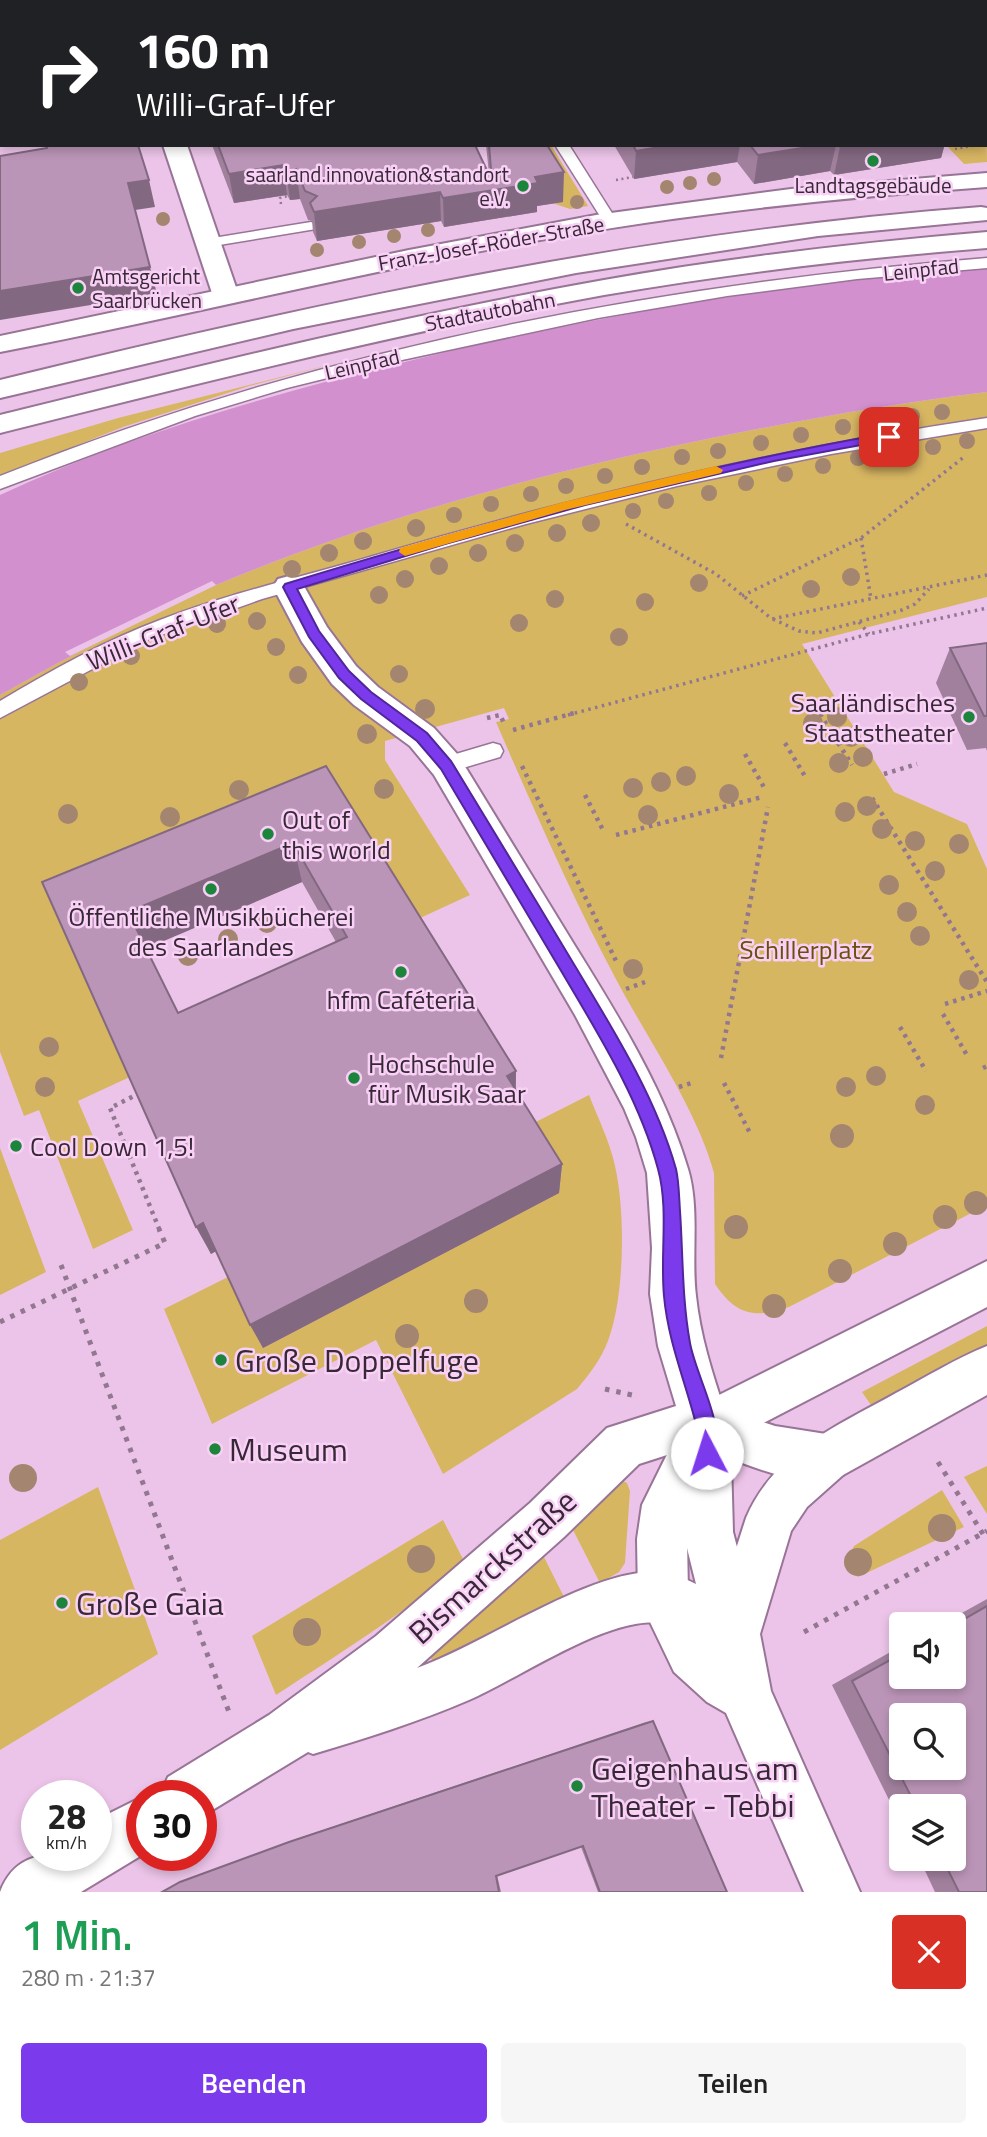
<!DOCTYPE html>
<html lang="de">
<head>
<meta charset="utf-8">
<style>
  body { margin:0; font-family:"Titillium Web",sans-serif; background:#f6f6f6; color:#222; height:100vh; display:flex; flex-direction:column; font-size:26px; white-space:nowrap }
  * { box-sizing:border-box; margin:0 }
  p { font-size:23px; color:#767676 }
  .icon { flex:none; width:38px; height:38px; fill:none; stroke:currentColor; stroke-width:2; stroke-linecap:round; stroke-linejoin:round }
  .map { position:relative; height:1892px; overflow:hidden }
  .sheet { display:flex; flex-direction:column; background:#fff; flex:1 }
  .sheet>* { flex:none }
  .banner { position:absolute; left:0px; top:0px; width:987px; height:147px; box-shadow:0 4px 10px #0003; background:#202124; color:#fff; overflow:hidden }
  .buttons { position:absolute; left:889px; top:1612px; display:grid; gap:14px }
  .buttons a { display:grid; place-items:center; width:77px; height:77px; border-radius:7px; background:#fff; box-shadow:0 4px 10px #0003; font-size:35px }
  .speed { position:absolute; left:21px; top:1780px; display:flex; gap:14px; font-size:35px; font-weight:700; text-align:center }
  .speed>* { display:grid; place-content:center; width:91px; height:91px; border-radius:50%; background:#fff; box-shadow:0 4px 10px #0003; line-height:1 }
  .speed small { font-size:18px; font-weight:400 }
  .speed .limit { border:10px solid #d22; background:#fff; color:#111 }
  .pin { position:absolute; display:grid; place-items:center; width:60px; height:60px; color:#fff; margin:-30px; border-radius:14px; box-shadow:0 4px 10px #0006 }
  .me { position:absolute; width:77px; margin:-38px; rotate:355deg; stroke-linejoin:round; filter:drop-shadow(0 0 5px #0008) }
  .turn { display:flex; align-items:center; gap:24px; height:147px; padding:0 21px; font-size:32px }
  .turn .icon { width:91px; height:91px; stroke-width:2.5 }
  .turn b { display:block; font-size:49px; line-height:60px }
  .round { display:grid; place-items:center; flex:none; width:74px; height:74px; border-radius:7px; background:#f6f6f6 }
  .overview { display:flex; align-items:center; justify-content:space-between; height:119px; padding:0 21px }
  h1 { font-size:42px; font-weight:600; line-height:52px; color:#1e9e55 }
  .action { display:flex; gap:14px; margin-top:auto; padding:14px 21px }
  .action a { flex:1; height:80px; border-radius:7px; background:#7c3aed; color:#fff; font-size:28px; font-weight:600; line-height:80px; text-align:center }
  .action a+a { background:#f6f6f6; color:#222 }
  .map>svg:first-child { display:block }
  .green { fill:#d7b662 }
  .water { fill:#d290cf }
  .pier { fill:#ecc4e9 }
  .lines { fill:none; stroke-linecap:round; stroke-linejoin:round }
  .service-casing { stroke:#987496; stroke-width:3 }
  .minor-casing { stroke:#987496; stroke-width:4 }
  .tertiary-casing { stroke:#987496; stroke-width:4 }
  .primary-casing { stroke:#987496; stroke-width:4 }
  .motorway-casing { stroke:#987496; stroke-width:4 }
  .path-far3 { stroke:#927790; stroke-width:2.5; stroke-dasharray:2 3.5; stroke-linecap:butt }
  .path-far2 { stroke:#927790; stroke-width:3.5; stroke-dasharray:2.5 4.5; stroke-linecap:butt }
  .path-far1 { stroke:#927790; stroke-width:4.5; stroke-dasharray:3.5 5; stroke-linecap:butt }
  .path { stroke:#927790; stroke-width:5; stroke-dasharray:4.5 7; stroke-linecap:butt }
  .service { fill:#fff; fill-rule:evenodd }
  .minor { fill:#fff; fill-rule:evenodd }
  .tertiary { fill:#fff; fill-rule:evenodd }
  .primary { fill:#fff; fill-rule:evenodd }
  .motorway { fill:#fff; fill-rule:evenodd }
  .tree { fill:#a4856f }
  .wall { fill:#a1809e; fill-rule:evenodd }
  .shaded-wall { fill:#836881 }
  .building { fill:#bb95b8; stroke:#836881; stroke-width:2; fill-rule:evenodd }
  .route { fill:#7c3aed; stroke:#51269a; stroke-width:2 }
  .slow { fill:#f59e0b }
  .poi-dot { fill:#1c853b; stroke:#f9d1f6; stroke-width:2.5 }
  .labels { text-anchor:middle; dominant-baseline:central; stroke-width:5; stroke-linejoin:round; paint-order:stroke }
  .far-poi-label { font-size:21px; fill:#372836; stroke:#f9d1f6; text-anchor:end }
  .far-street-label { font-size:21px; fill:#372836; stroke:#f9d1f6 }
  .street-label { font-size:26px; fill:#372836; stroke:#f9d1f6 }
  .poi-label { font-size:26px; fill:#372836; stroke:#f9d1f6; text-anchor:start }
  .park-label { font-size:26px; fill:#69510b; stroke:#f9d1f6 }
  .near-poi-label { font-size:32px; fill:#372836; stroke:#f9d1f6; text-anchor:start }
  .near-street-label { font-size:32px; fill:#372836; stroke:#f9d1f6 }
</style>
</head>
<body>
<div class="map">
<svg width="987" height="1892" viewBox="0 0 987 1892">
  <rect width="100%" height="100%" fill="#ecc4e9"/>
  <g class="green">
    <path d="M985 21 987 162 964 164 946 145H985Z"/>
    <path d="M505 145H551L588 206 570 209 555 204Z"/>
    <path d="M336 363 249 386 123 427 0 476V453L118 418Z"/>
    <path d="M987 392V597L802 644 894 792 967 824 987 869V1205L789 1307C754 1319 736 1315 715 1284L714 1173C697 1110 649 1041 618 983 573 899 534 810 496 722L509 719 504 708 385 741V760L470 895 405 925 333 807 62 920 132 1076 78 1101 133 1230 93 1249 39 1110 24 1116 0 1052V695C70 656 142 617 216 585 385 514 563 467 742 432 824 416 905 402 987 392Z"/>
    <path d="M589 1095C598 1118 610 1142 615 1166 626 1213 625 1305 605 1348 598 1363 588 1376 577 1389L443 1474 376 1340 212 1424 164 1309 230 1276 263 1348 435 1257 520 1130Z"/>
    <path d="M0 1148 46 1272 0 1295Z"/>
    <path d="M987 1326V1349L873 1408 862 1392Z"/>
    <path d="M987 1466V1514L964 1477Z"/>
    <path d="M621 1480 627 1483 630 1491 625 1563 619 1572 600 1583 570 1524Z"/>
    <path d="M98 1487 158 1654 0 1750V1540Z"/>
    <path d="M942 1490 964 1527 858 1577 849 1571 846 1560 854 1546Z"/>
    <path d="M443 1520 464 1561C406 1613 340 1653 276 1695L252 1636Z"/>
    <path d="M541 1551 566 1601 438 1663 431 1659 432 1649Z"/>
  </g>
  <path class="water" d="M987 268V392C905 402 824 416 742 432 563 467 385 514 216 585 142 617 70 656 0 695V495C133 433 275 393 417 359 605 314 795 281 987 268Z"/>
  <path class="pier" d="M212 581 216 585 70 656 65 652Z"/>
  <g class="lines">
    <defs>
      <g id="service">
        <path d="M555 145H569L617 221 615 224H605Z"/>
        <path d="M311 222 318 226 316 229 207 247 200 243 207 239Z"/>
        <path d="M987 258V268L857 279 727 296 598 318 388 363 287 388 195 416 0 489V476C314 350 651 285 987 258Z"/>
        <path d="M987 418V428L831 454 677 486 526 524 262 599 147 640 0 718V701C52 670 104 641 160 620 230 593 302 577 373 556 575 496 779 449 987 418Z"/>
        <path d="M493 743 500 745 503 751 500 757 446 773 439 771 436 765 439 759Z"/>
      </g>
      <g id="minor">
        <path d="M120 0H140L141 2H121Z"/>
        <path d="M163 145H187L239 296 235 302 226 304 217 302 213 296Z"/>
        <path d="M289 576 300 579 327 627 356 666 378 687 434 728 458 755C497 819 536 882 575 946 619 1017 664 1089 688 1169 700 1209 691 1255 696 1296 700 1335 712 1372 724 1409L775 1426 826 1434 843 1441 850 1458 843 1475C808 1490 765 1471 731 1459L733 1532 760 1634 752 1652 734 1660C714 1651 682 1625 664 1623 610 1614 520 1678 469 1700 418 1722 366 1738 313 1754L308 1752 201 1817V1796H160L168 1777 269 1715 376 1636 530 1503 607 1428 676 1406 658 1346 650 1294 652 1248 647 1173 636 1137 624 1108 575 1015 434 775 410 746 354 705 332 684 302 642 273 587 278 579ZM682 1453 683 1532 696 1584C685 1579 673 1572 661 1572 593 1567 485 1644 417 1668L564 1537 639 1464 667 1455Z"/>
        <path d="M142 1797V1855L81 1892H0C18 1846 55 1855 96 1855V1820Z"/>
      </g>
      <path id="tertiary" d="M987 173V187C834 198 681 214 529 242 352 274 177 318 0 352V336L409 250 596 215 791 189Z"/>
      <path id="primary" d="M987 1261V1307L723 1444 691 1509 687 1539 688 1593 709 1633 746 1518C774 1452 837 1426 896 1393 926 1377 955 1359 987 1346V1395L843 1475 807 1507 791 1531 760 1634 771 1691 860 1892H804L726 1713 707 1702 674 1672 638 1597 637 1539 642 1505 689 1410Z"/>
      <g id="motorway">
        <path d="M981 207 987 208V220L818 236 576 273 293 329 0 398V380C323 301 649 232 981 207Z"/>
        <path d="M987 232V248C859 258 731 273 604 295 401 332 200 383 0 433V415C200 366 401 316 604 280 731 257 859 243 987 232Z"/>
      </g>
    </defs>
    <use href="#service" class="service-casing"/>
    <use href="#minor" class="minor-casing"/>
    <use href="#tertiary" class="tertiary-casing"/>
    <use href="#primary" class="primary-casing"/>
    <use href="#motorway" class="motorway-casing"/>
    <g class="path-far3">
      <path d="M955 149 977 145"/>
      <path d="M616 180 633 177"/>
      <path d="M281 204 280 198 288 196"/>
    </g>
    <g class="path-far2">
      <path d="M626 524 716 574 772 619 987 575"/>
      <path d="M861 538 871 599"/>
      <path d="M742 596 861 538 964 457"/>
      <path d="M773 619 799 631 817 633 902 610 915 604 929 589"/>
      <path d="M859 622 869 634"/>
      <path d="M568 715 869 634 987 608"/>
    </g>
    <g class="path-far1">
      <path d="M820 714 852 765"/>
      <path d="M487 718 500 715 504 723"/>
      <path d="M513 730 574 713"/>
      <path d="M785 743 806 778"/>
      <path d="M745 754 765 789"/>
      <path d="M522 766 617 963"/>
      <path d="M884 774 917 764"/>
      <path d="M585 795 603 830"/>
      <path d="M872 798 987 982"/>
      <path d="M616 835 762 797"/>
      <path d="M626 989 645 982"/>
      <path d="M945 1004 987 991"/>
      <path d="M943 1014 968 1057"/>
      <path d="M900 1027 926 1071"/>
      <path d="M721 1058 768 807"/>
      <path d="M983 1068 987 1066"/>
      <path d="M724 1083 750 1133"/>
      <path d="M679 1087 695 1082"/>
      <path d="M140 1093 110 1108 160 1231"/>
    </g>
    <g class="path">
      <path d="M61 1265 229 1712"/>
      <path d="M0 1322 165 1243 159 1229"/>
      <path d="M605 1389 632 1395"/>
      <path d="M938 1462 983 1534"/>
      <path d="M804 1632 987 1531"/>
    </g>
    <use href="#service" class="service"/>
    <use href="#minor" class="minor"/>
    <use href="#tertiary" class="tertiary"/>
    <use href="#primary" class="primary"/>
    <use href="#motorway" class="motorway"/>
  </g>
  <g class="tree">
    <circle cx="714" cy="179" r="7"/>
    <circle cx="690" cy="183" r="7"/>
    <circle cx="667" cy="187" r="7"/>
    <circle cx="577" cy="202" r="7"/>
    <circle cx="163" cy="219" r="7"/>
    <circle cx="428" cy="230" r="7"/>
    <circle cx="394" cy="236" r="7"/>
    <circle cx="359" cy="242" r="7"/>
    <circle cx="317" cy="250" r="7"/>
    <circle cx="170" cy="279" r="7"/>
    <circle cx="942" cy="412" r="8"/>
    <circle cx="912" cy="416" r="8"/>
    <circle cx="881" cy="422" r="8"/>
    <circle cx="843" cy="427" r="8"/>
    <circle cx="801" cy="435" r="8"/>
    <circle cx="967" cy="441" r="8"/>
    <circle cx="761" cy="443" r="8"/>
    <circle cx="933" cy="447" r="8"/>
    <circle cx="718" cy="451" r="8"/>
    <circle cx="900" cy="451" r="8"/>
    <circle cx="682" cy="457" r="8"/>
    <circle cx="858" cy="458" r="8"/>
    <circle cx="823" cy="466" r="8"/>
    <circle cx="642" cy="467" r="8"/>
    <circle cx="785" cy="474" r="8"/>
    <circle cx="605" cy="476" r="8"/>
    <circle cx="746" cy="483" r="8"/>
    <circle cx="566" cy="486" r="8"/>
    <circle cx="709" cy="493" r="8"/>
    <circle cx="531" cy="494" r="8"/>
    <circle cx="666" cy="501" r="8"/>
    <circle cx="491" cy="504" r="8"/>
    <circle cx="633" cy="511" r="8"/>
    <circle cx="454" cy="515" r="8"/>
    <circle cx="591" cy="523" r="9"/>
    <circle cx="416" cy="528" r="9"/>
    <circle cx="557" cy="533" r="9"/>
    <circle cx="363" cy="541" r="9"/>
    <circle cx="515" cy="543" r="9"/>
    <circle cx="329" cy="553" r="9"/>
    <circle cx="478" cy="553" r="9"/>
    <circle cx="439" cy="566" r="9"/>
    <circle cx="292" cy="569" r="9"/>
    <circle cx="851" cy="577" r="9"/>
    <circle cx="405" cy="579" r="9"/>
    <circle cx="699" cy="583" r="9"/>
    <circle cx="811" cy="589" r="9"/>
    <circle cx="379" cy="595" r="9"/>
    <circle cx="555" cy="599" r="9"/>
    <circle cx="645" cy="602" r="9"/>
    <circle cx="257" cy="621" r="9"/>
    <circle cx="519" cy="623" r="9"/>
    <circle cx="217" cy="624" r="9"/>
    <circle cx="619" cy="637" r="9"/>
    <circle cx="276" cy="647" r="9"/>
    <circle cx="131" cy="656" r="9"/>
    <circle cx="399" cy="674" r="9"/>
    <circle cx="298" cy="675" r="9"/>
    <circle cx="79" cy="682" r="9"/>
    <circle cx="425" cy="709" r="10"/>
    <circle cx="837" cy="717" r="10"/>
    <circle cx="813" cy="723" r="10"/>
    <circle cx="367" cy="734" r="10"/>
    <circle cx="851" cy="737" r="10"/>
    <circle cx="863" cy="757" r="10"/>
    <circle cx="839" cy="763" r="10"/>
    <circle cx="686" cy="776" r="10"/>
    <circle cx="661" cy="782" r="10"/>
    <circle cx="633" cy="788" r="10"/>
    <circle cx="384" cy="789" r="10"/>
    <circle cx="239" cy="790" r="10"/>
    <circle cx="729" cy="794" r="10"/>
    <circle cx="867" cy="806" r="10"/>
    <circle cx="845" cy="812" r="10"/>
    <circle cx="68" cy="814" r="10"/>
    <circle cx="648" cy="815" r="10"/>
    <circle cx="170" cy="817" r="10"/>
    <circle cx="882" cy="829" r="10"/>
    <circle cx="915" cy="841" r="10"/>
    <circle cx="959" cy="844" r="10"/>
    <circle cx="935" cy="871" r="10"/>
    <circle cx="889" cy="885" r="10"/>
    <circle cx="907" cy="912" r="10"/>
    <circle cx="267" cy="923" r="10"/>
    <circle cx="920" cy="936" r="10"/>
    <circle cx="228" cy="939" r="10"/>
    <circle cx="188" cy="956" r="10"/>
    <circle cx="633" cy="969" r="10"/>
    <circle cx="969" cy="980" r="10"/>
    <circle cx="49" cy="1047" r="10"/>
    <circle cx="876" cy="1076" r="10"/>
    <circle cx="45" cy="1087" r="10"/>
    <circle cx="846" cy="1087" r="10"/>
    <circle cx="925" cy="1105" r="10"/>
    <circle cx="842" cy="1136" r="12"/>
    <circle cx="976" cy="1203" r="12"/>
    <circle cx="945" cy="1217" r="12"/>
    <circle cx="736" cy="1227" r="12"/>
    <circle cx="895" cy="1244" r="12"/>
    <circle cx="840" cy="1271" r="12"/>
    <circle cx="476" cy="1301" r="12"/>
    <circle cx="774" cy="1306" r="12"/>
    <circle cx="407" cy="1336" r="12"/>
    <circle cx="23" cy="1478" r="14"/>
    <circle cx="942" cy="1528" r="14"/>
    <circle cx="421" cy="1559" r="14"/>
    <circle cx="858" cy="1562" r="14"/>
    <circle cx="307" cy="1632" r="14"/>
  </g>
  <g class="wall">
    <path d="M473 0H987V2H474Z"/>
    <path d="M212 145H475L489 174 486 145H547L563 202 537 206V212L444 227 441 221 317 241 313 232 312 221 308 220 300 199 290 200 287 195 234 203Z"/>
    <path d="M614 145H947L944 147 941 158 834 175 830 171 754 184 737 162 634 179Z"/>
    <path d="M987 643V751L986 748 967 750 936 683 950 648Z"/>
    <path d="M326 766 516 1071V1090L562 1164 559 1193 263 1348 216 1251 211 1254 42 882ZM302 882 336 942 178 1013 146 948Z"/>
    <path d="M987 1599V1892H935L919 1858H954V1806H901V1824L832 1685 901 1646V1676H954V1624H942Z"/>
    <path d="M653 1721 727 1892H598L581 1847 497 1875 501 1892 180 1882 299 1838 646 1722Z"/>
  </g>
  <g class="shaded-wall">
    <path d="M272 0H363V2L260 1Z"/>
    <path d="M676 0H700V2H661Z"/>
    <path d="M723 0H739L738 2H716Z"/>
    <path d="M843 0H987V2H842Z"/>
    <path d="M0 73H2V100L0 101Z"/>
    <path d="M671 145H740L737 162 634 179 636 151Z"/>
    <path d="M821 145H836L830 171 754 184 758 155Z"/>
    <path d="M853 145H947L944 147 941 158 834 175 840 147Z"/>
    <path d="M283 165 287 195 234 203 229 174Z"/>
    <path d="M296 169 300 199 290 200 286 171Z"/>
    <path d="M564 172 563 202 537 206V212L444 227 443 198 535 177Z"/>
    <path d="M149 180 155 207 135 210 128 183Z"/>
    <path d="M440 192 441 221 317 241 314 212Z"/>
    <path d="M150 267 157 294 0 320V291Z"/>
    <path d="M293 843 302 882 145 949 128 912Z"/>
    <path d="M516 1071 515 1104 507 1076Z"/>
    <path d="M562 1164 559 1193 263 1348 250 1325Z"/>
    <path d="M203 1223 218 1250 211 1254 196 1227Z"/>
  </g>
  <g class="building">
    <path d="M0 0H91L92 2H2V73H0Z"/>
    <path d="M193 0H272L260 2H194Z"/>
    <path d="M367 0H407L408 2H368Z"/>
    <path d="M476 0H676L661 2H476Z"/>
    <path d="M46 145H138L149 180 128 183 150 267 0 291V156L47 148Z"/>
    <path d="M218 145H475L492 181 489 145H547L564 172 535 177 538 183 443 198 440 192 314 212 310 203 317 196 305 191 296 169 286 171 283 165 229 174Z"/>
    <path d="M633 145H671L636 151Z"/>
    <path d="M750 145H821L758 155Z"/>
    <path d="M839 145H853L840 147Z"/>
    <path d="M987 643V716H984L950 648Z"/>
    <path d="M326 766 516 1071 507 1076 562 1164 250 1325 203 1223 196 1227 42 882ZM293 843 347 937 178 1013 128 912Z"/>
    <path d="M987 1606V1892H959L942 1858H954V1806H916L852 1681 901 1654V1676H954V1625ZM901 1715H954V1768H901Z"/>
    <path d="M653 1721 727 1892H600L583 1846 496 1876 499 1892H162L180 1882 289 1842Z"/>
  </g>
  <path class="route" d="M889 433 894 434V439L774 461 585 505 445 544 297 589 319 631 349 671 371 692 427 733 451 761C491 827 532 894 572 961 611 1026 655 1095 676 1169 679 1182 679 1197 680 1211 683 1255 682 1299 690 1343 696 1377 727 1427 714 1460L707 1463 700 1460C695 1449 699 1436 696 1424 685 1381 668 1341 664 1296 660 1254 669 1209 658 1169 639 1098 597 1032 560 969 520 903 481 836 441 769L417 741 361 699 339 678 309 637 283 587 285 584C484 523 684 469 889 433Z"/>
  <path class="slow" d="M716 466 723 470 721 473 565 510 405 556 399 552 400 548 564 502Z"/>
  <g class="poi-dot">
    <circle cx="873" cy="161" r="7"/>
    <circle cx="523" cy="186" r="7"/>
    <circle cx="78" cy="288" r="7"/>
    <circle cx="969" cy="717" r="7"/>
    <circle cx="268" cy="834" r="7"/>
    <circle cx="211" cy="889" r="7"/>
    <circle cx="401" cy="972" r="7"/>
    <circle cx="354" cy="1078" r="7"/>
    <circle cx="16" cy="1146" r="7"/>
    <circle cx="221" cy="1360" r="7"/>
    <circle cx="215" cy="1449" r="7"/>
    <circle cx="62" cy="1603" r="7"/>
    <circle cx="577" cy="1786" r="7"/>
  </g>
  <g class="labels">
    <g class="far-poi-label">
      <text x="509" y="174">saarland.innovation&amp;standort<tspan x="509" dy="24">e.V.</tspan></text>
      <text x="873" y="185" text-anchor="middle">Landtagsgebäude</text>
      <text x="92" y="276" text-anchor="start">Amtsgericht<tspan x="92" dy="24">Saarbrücken</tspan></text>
    </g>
    <g class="far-street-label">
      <text transform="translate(491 243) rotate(-10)">Franz-Josef-Röder-Straße</text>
      <text transform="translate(921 269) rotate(-6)">Leinpfad</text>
      <text transform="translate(490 311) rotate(-11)">Stadtautobahn</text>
      <text transform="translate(362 364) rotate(-13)">Leinpfad</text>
    </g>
    <g class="street-label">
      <text transform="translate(163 632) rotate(-22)">Willi-Graf-Ufer</text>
    </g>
    <g class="poi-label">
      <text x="955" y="702" text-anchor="end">Saarländisches<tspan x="955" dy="30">Staatstheater</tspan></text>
      <text x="282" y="819">Out of<tspan x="282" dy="30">this world</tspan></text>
      <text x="211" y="916" text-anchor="middle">Öffentliche Musikbücherei<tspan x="211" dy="30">des Saarlandes</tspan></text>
      <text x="401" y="999" text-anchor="middle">hfm Caféteria</text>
      <text x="368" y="1063">Hochschule<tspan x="368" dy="30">für Musik Saar</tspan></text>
      <text x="30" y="1146">Cool Down 1,5!</text>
    </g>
    <g class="park-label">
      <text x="806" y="949">Schillerplatz</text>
    </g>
    <g class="near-poi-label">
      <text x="235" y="1360">Große Doppelfuge</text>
      <text x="229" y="1449">Museum</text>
      <text x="76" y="1603">Große Gaia</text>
      <text x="591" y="1768">Geigenhaus am<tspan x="591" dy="37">Theater - Tebbi</tspan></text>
    </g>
    <g class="near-street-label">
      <text transform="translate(492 1566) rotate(-42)">Bismarckstraße</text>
    </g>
  </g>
</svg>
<div class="buttons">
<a><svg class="icon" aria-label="sound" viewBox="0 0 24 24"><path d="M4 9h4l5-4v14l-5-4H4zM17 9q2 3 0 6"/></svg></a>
<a><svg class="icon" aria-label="search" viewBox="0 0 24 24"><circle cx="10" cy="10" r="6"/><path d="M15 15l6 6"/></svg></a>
<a><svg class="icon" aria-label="layers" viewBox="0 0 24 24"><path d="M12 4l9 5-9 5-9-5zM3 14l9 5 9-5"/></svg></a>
</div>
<div class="speed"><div>28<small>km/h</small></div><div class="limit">30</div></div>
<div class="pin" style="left:889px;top:437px;background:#d93025"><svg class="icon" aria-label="arrive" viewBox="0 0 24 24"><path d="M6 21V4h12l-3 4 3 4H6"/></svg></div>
<svg class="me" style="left:707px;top:1453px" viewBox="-20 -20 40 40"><circle r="19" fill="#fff"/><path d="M0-13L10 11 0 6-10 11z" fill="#7c3aed"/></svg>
<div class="banner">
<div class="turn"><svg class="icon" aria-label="right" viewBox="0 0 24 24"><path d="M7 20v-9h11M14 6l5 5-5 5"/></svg><div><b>160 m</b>Willi-Graf-Ufer</div></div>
</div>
</div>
<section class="sheet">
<div class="overview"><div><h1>1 Min.</h1><p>280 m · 21:37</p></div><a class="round" style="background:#d93025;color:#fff"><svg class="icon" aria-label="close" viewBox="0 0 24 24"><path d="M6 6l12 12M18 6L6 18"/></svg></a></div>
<div class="action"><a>Beenden</a><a>Teilen</a></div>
</section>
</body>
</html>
